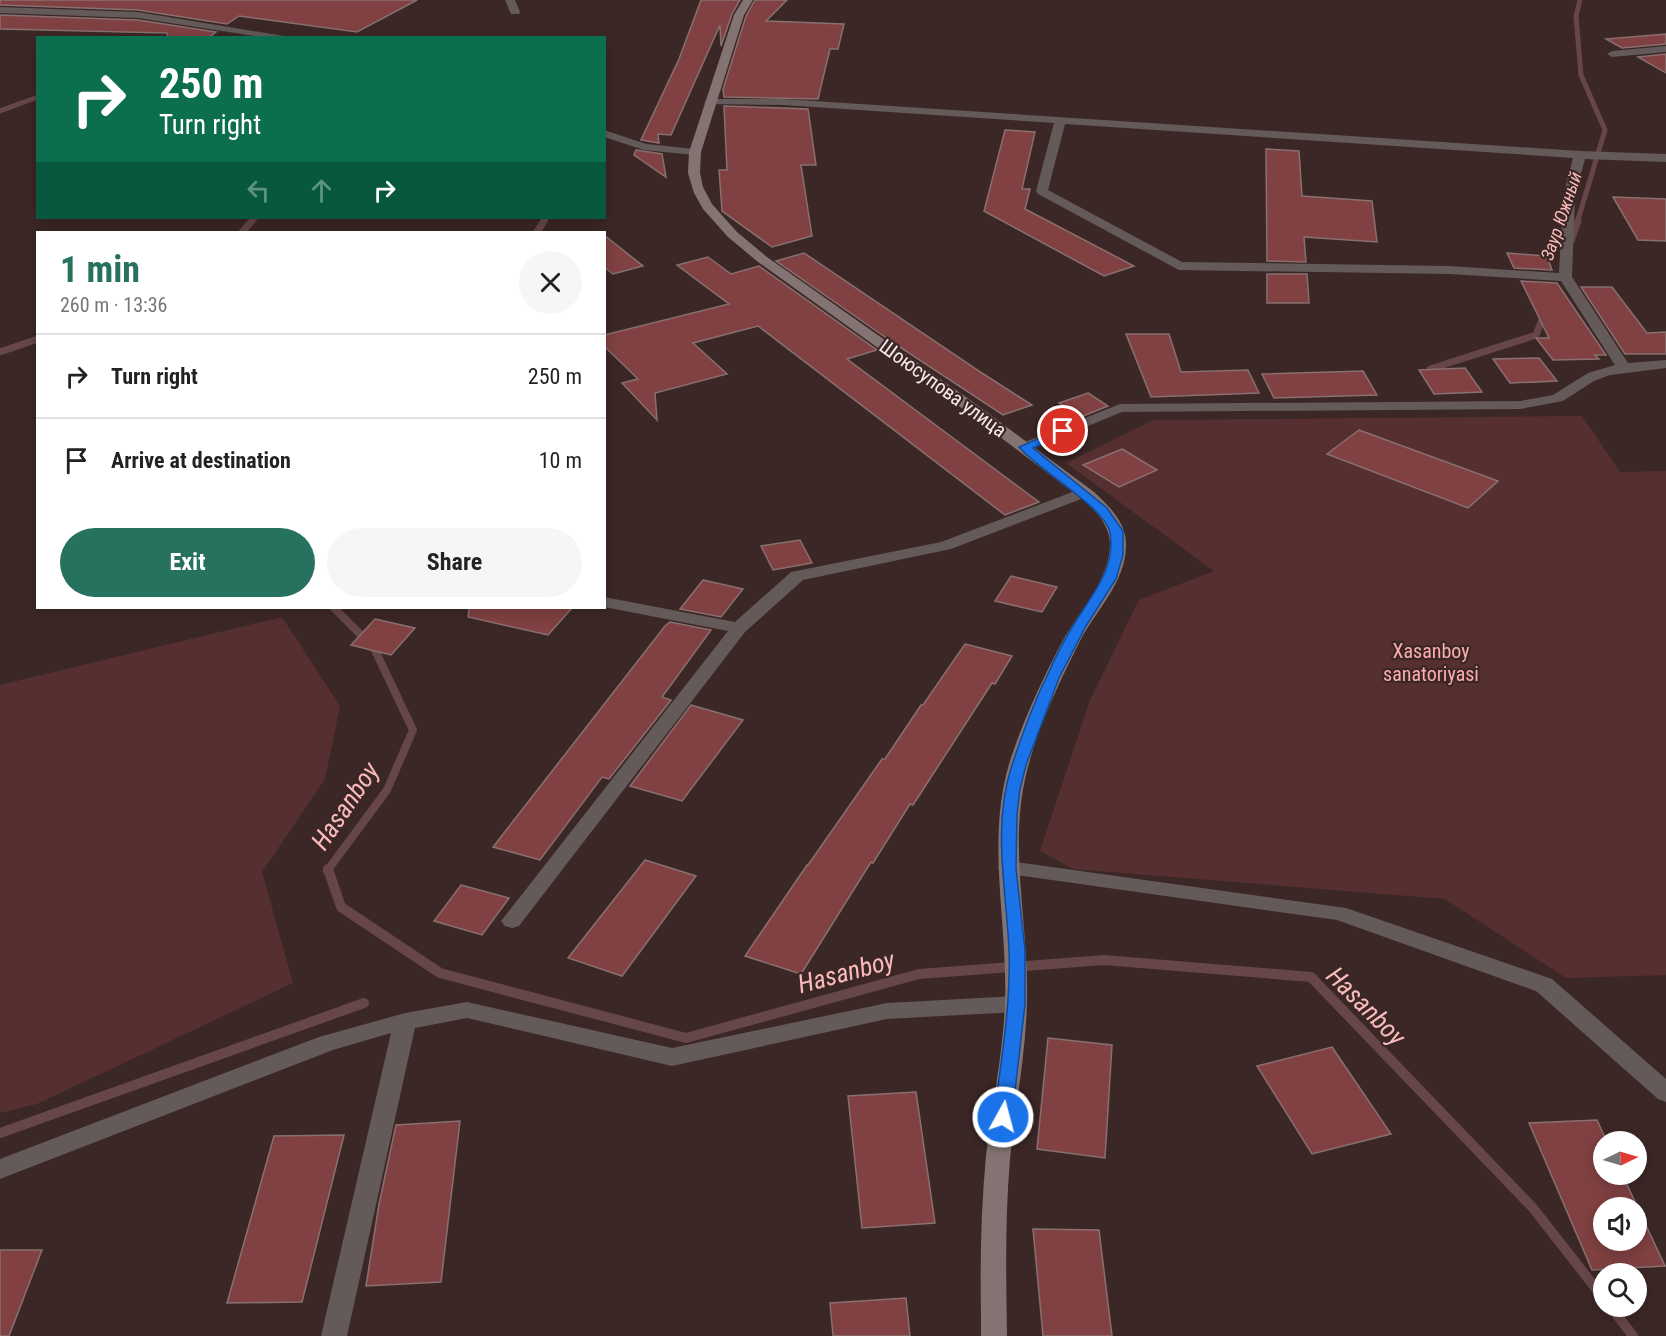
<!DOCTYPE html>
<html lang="en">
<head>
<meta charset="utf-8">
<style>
  body { margin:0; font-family:"Roboto Condensed",sans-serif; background:#f6f6f6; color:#222; height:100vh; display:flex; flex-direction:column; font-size:22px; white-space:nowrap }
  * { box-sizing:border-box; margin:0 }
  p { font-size:20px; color:#767676 }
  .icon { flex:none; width:33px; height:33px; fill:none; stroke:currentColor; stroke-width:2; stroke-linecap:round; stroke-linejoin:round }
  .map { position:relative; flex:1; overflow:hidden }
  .side { position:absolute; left:36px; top:231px; width:570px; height:378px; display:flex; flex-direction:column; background:#fff; border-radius:0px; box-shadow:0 3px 15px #0003 }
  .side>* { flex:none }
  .top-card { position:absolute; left:36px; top:36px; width:570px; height:183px; border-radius:0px; box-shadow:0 3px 15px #0003; background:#0b6e4f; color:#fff; overflow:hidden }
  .needle { width:39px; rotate:85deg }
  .tools { position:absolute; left:1593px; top:1131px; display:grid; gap:12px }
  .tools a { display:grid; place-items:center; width:54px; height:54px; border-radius:50%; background:#fff; box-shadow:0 3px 15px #0003; font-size:30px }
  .pin { position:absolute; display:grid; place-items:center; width:51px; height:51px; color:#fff; margin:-26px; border:3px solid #fff; border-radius:50%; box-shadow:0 2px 6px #0007 }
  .me { position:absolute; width:66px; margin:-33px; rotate:7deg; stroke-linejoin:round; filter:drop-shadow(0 0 4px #0008) }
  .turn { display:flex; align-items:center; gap:21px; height:126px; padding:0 24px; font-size:27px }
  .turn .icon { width:78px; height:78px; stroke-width:2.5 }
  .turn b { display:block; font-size:42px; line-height:51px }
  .lanes { display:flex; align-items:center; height:57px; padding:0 24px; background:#0003; justify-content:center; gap:30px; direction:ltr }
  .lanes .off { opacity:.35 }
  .round { display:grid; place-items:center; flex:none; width:63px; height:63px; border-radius:32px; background:#f6f6f6 }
  .headline { display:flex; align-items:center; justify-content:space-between; height:102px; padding:0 24px }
  h1 { font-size:36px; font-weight:700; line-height:45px; color:#27725f }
  .button { display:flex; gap:12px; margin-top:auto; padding:12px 24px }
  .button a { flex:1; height:69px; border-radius:36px; background:#27725f; color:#fff; font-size:24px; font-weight:700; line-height:69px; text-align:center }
  .button a+a { background:#f6f6f6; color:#222 }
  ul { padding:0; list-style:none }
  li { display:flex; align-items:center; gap:18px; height:84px; padding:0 24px; border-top:2px solid #e0e0e0 }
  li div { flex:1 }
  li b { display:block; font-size:22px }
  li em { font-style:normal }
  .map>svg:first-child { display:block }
  .green { fill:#563030 }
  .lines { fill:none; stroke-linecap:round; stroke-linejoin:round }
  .stream-far3 { stroke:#674649; stroke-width:5 }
  .stream-far2 { stroke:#674649; stroke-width:7 }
  .stream-far1 { stroke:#674649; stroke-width:8 }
  .stream { stroke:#674649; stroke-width:10 }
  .building { fill:#814142; stroke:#887070; stroke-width:1.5; fill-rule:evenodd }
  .street { fill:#645a59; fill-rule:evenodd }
  .secondary { fill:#837372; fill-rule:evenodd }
  .route { fill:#1a73e8; stroke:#114b97; stroke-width:1.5 }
  .labels { text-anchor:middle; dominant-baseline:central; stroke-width:4.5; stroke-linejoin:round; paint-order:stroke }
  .far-water-label { font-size:18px; font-style:italic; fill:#f9bcba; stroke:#3b2726 }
  .street-label { font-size:20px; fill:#f7e9e9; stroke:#3b2726 }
  .park-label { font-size:20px; fill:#feadac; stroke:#3b2726 }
  .near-water-label { font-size:26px; font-style:italic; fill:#f9bcba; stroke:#3b2726 }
</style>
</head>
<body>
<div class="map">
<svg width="1666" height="1336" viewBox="0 0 1666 1336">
  <rect width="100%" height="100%" fill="#3b2726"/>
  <g class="green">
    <path d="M1582 416 1620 472 1666 471V975L1566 978 1445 899 1073 869 1040 851 1090 700 1139 600 1214 571 1066 463 1153 420Z"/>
    <path d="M282 617 340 706 325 779 262 872 293 983 37 1104 0 1113V685Z"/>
  </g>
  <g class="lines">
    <g class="stream-far3">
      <path d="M0 111 38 97"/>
      <path d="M251 223 255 218"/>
      <path d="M543 223 546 218"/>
      <path d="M1577 223 1605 130 1581 75 1576 16 1580 0"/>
    </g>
    <g class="stream-far2">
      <path d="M242 232 252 221"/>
      <path d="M537 232 544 221"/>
      <path d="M1571 241 1578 221"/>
      <path d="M0 352 38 339"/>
      <path d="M1430 369 1536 335 1545 312"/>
    </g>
    <path class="stream-far1" d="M327 871 387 790 413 730 374 648 334 608"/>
    <g class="stream">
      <path d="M328 869 341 907 440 973 686 1038 919 974 1104 960 1311 977 1533 1208 1604 1299"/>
      <path d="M0 1133 364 1003"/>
      <path d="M1610 1306 1633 1336"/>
    </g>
  </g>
  <g class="building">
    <path d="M0 0H417L357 32 239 16 227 24 138 10 0 5Z"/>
    <path d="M701 0H740L732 14 721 46 720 25 671 135 658 134 659 143 641 140 679 59Z"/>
    <path d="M755 0H787L766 21 844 24 838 49H830L818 99 724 97 723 89 746 16Z"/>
    <path d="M0 15 138 20 216 32 208 38H168L167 33 0 29Z"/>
    <path d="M1666 34V44L1622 48 1606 39Z"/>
    <path d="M1666 54V73L1638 57Z"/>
    <path d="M724 106 808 109 816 165H801L812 236 772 247 722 211 719 170H727Z"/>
    <path d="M1005 130 1035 132 1022 189H1030L1025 209 1134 266 1104 276 984 211Z"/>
    <path d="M1266 149 1299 151 1302 196 1372 201 1377 242 1304 237 1306 262 1267 261Z"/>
    <path d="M636 150 662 154 666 177 634 155Z"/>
    <path d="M1613 197 1666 199V241L1638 240Z"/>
    <path d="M604 235 643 266 613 274 604 267Z"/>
    <path d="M804 253 982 373 1032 405 1003 415 895 344 776 261Z"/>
    <path d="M1507 253 1547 256 1552 270 1514 268Z"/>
    <path d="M708 257 731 274 759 266 877 350 847 359 1039 502 1005 515 758 326 693 343 727 374 655 393 657 420 622 383 638 379 604 346V335L729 304 677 265Z"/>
    <path d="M1267 274H1307L1309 303H1267Z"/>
    <path d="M1521 281 1557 283 1606 355H1595L1599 359 1553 360 1536 338H1549Z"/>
    <path d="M1581 287H1612L1647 333 1666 332V354H1625Z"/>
    <path d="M1126 334H1169L1181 372 1248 370 1259 393 1151 397Z"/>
    <path d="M1539 358 1557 381 1510 383 1493 359Z"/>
    <path d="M1465 368 1482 392 1434 394 1419 370Z"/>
    <path d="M1363 371 1377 395 1274 398 1262 374Z"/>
    <path d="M1088 393 1108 406 1081 417 1059 403Z"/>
    <path d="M1359 430 1498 481 1468 508 1327 454Z"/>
    <path d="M1122 449 1157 470 1119 487 1083 465Z"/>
    <path d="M800 540 812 563 773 570 761 546Z"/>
    <path d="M1011 576 1057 587 1042 612 995 601Z"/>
    <path d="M703 580 743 589 721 617 680 609Z"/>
    <path d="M469 608H572L548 635 468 617Z"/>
    <path d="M375 619 415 628 391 655 351 645Z"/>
    <path d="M670 622 711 630 662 697 671 700 609 779 602 777 540 860 493 847 665 626Z"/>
    <path d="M965 644 1012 656 995 684 992 683 913 805 910 804 873 863 871 862 801 974 745 956 807 865H808L882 759H885L921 705H923Z"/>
    <path d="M691 705 743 720 682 801 630 786Z"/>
    <path d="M645 860 696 876 622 976 568 958Z"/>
    <path d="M461 885 509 898 482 935 434 921Z"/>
    <path d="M1048 1038 1112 1045 1105 1158 1037 1149Z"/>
    <path d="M1332 1047 1391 1134 1312 1154 1257 1066Z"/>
    <path d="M916 1092 935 1223 862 1228 848 1096Z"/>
    <path d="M1597 1120 1607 1142H1604V1174H1622L1665 1266 1592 1270 1529 1123ZM1604 1208H1636V1240H1604Z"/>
    <path d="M460 1121 441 1282 366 1286 379 1204 396 1125Z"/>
    <path d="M344 1135 302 1302 227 1303 274 1136Z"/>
    <path d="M1033 1229 1099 1230 1112 1336H1043Z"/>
    <path d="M0 1250H42L9 1336H0Z"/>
    <path d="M906 1298 910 1336H833L830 1303Z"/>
  </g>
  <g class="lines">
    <g class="street">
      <path d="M505 0H515L520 12 519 14H511Z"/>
      <path d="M0 7 138 12 296 38H267L138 18 0 13Z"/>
      <path d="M1666 46V52L1612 57 1607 54 1612 51Z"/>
      <path d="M710 99H783L1580 151 1666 154V162L1585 159 1575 196 1572 277 1628 363 1666 360V368L1610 375 1594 381 1563 401 1520 409 1122 412 1030 450H1020L1017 447 1020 444 1120 404 1520 401 1553 395 1588 373 1615 365 1561 281 1449 274 1179 270 1038 194 1036 191 1054 123 783 105 706 104 704 102ZM1065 124 1573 158 1563 196 1559 273 1449 266 1182 262 1048 190Z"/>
      <path d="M604 130 646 144 695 149 701 152 695 155 644 150 604 137Z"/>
      <path d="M1083 488 1091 493 1089 496 951 549 803 580 745 632 519 926 512 928 505 926 501 921 505 916 728 631 604 607V597L735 622 791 572 941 542Z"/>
      <path d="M1008 861 1346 908 1552 979 1666 1079V1102L1658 1099 1536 991 1337 920 1001 873 998 868 1001 863Z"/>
      <path d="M1016 996 1024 998 1027 1004 1024 1010 1016 1012 887 1019 672 1066 467 1018 415 1028 347 1336H321L391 1033 333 1050 0 1179V1159L319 1037 405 1013 467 1002 672 1048 887 1003Z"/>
    </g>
    <path class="secondary" d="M743 0H753L744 15 701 152 700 173 703 187 712 204 737 232 767 257 973 402 1094 492C1109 506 1126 522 1126 544 1127 581 1096 610 1080 641 1060 681 1039 724 1028 767 1007 844 1029 922 1027 1001 1026 1054 1015 1107 1010 1159 1005 1218 1006 1277 1007 1336H981V1314C980 1261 981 1208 986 1156 992 1105 1003 1054 1005 1003 1008 923 986 843 1009 764 1022 723 1041 682 1061 644 1078 612 1110 581 1110 543 1109 524 1096 511 1082 499L963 409 758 262 728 237 703 209 694 193 688 173 689 152 734 15Z"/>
  </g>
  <path class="route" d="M1063 428 1069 431 1067 434 1033 448 1107 508 1123 531V555L1116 579 1086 626 1059 678 1026 765 1020 789 1017 814 1016 868 1025 950V1004L1012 1117 1009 1122 1003 1124 997 1122 994 1117C1001 1061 1011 1005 1009 949 1006 887 992 826 1012 765 1022 735 1033 704 1047 676 1055 658 1064 640 1074 624 1091 596 1116 569 1110 533 1106 508 1037 469 1019 447Z"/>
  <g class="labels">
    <g class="far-water-label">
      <text transform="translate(1561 216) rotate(-71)">Заур Южный</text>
    </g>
    <g class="street-label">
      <text transform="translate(943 388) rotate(36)">Шоюсупова улица</text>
    </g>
    <g class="park-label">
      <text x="1431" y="651">Xasanboy<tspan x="1431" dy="23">sanatoriyasi</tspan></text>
    </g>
    <g class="near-water-label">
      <text transform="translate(345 806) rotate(-56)">Hasanboy</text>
      <text transform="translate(846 972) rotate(-15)">Hasanboy</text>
      <text transform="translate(1366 1006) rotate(45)">Hasanboy</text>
    </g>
  </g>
</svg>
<div class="tools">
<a><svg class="needle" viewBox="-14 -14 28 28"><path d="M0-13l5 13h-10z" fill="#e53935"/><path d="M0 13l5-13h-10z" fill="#767676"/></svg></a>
<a><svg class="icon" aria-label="sound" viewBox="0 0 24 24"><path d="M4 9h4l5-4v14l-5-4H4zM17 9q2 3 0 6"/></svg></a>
<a><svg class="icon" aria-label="search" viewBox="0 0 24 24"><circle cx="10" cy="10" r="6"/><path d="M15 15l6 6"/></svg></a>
</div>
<div class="pin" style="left:1063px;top:431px;background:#d93025"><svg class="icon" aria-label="arrive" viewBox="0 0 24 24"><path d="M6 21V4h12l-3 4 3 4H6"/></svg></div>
<svg class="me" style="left:1003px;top:1117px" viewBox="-20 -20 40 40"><circle r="17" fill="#1a73e8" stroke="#fff" stroke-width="3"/><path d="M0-11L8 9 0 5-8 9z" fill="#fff"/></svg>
<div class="top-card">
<div class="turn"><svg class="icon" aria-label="right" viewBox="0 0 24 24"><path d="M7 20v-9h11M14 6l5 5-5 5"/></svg><div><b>250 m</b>Turn right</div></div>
<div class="lanes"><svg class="icon off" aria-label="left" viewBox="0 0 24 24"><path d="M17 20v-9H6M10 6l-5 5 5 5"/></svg><svg class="icon off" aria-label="ahead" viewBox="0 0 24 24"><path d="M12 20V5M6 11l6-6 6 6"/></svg><svg class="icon" aria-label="right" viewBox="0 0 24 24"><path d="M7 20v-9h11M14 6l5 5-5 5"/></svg></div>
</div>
<section class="side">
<div class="headline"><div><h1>1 min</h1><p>260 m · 13:36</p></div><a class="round"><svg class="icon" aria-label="close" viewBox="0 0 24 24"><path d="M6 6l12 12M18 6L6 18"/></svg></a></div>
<ul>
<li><svg class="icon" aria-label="right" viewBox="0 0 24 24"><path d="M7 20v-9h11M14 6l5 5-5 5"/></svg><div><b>Turn right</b></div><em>250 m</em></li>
<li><svg class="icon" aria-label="arrive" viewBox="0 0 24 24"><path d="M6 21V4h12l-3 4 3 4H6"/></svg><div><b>Arrive at destination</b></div><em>10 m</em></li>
</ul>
<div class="button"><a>Exit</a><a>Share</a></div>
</section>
</div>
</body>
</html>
